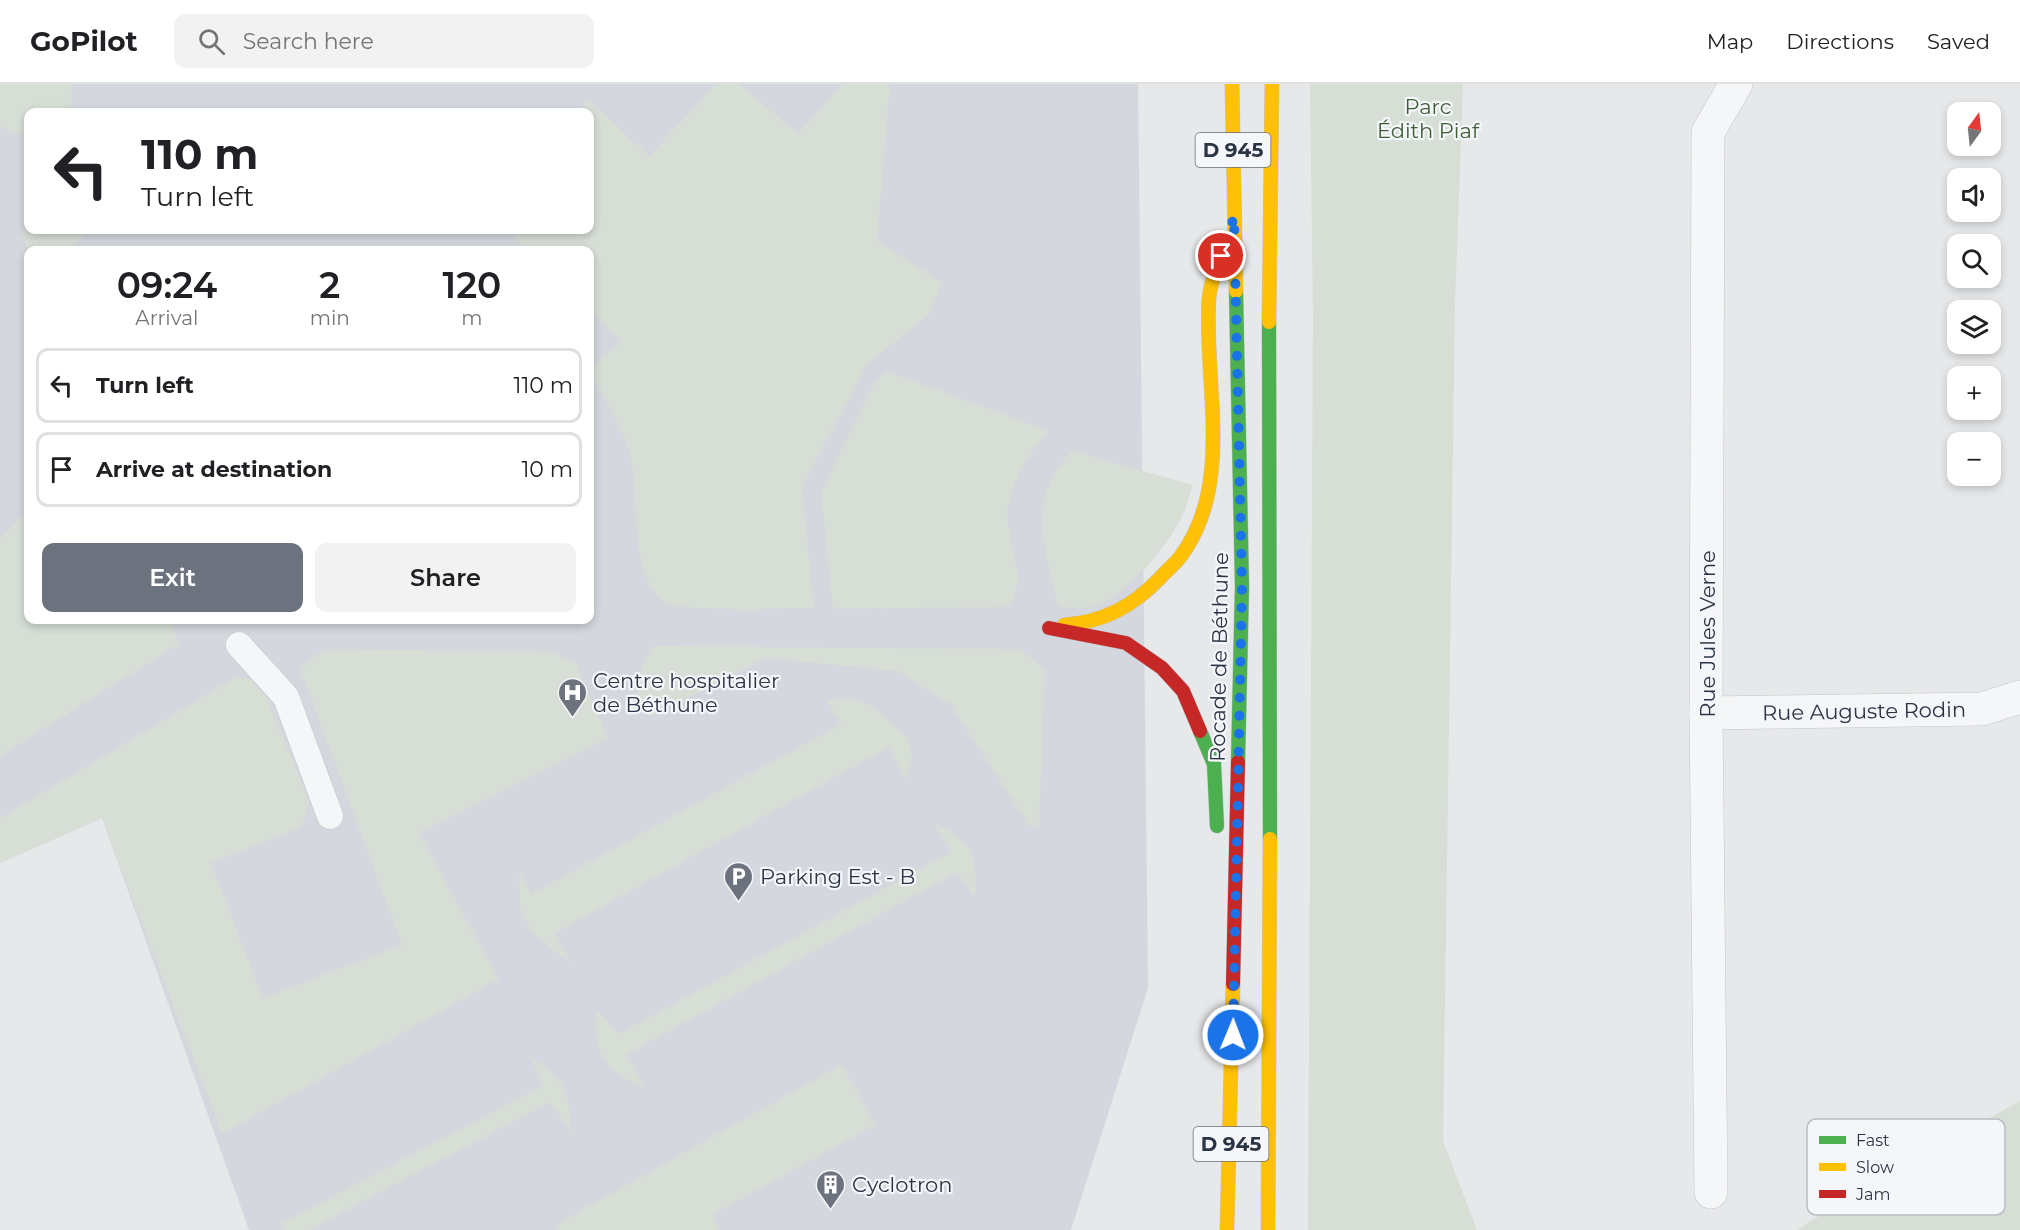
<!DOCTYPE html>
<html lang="en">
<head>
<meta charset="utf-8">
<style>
  body { margin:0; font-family:Montserrat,sans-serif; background:#f2f2f2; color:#202124; height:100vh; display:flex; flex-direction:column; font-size:22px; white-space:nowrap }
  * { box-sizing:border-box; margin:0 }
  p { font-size:20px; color:#757577 }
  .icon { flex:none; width:33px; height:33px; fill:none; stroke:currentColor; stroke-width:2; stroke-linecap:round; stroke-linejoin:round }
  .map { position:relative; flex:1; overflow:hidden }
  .side { position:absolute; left:24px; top:162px; width:570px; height:378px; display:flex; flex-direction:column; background:#fff; border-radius:12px; box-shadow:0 3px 9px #0003 }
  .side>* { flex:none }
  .guide { position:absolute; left:24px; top:24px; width:570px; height:126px; border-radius:12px; box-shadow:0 3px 9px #0003; background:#fff; color:#202124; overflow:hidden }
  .needle { width:39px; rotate:15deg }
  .controls { position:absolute; left:1947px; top:18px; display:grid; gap:12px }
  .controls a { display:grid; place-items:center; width:54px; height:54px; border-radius:12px; background:#fff; box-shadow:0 3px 9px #0003; font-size:30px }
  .pin { position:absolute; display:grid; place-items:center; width:51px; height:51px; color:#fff; margin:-26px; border:3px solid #fff; border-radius:50%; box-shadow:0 2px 6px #0007 }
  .me { position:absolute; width:66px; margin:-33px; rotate:1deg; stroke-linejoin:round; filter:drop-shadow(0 0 4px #0008) }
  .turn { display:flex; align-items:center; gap:21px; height:126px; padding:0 18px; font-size:27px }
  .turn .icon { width:78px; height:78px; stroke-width:2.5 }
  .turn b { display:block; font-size:42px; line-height:51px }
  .eta { display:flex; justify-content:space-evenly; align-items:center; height:102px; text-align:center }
  .eta b { font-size:36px; font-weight:600; line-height:42px }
  .action { display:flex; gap:12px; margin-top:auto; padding:12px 18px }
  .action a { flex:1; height:69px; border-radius:12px; background:#6c737f; color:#fff; font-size:24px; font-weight:600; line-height:69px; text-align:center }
  .action a+a { background:#f2f2f2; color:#202124 }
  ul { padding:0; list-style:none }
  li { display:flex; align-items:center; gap:18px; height:75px; margin:0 12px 9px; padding:0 6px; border:3px solid #e0e0e0; border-radius:12px }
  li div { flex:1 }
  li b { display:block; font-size:22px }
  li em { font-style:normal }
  header { display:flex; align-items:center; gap:36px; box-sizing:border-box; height:84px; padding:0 30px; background:#fff; border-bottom:2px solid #e0e0e0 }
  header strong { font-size:28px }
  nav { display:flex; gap:33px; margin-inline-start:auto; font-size:21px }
  .search { width:420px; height:54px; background:#f2f2f2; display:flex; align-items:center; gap:15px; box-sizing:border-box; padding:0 21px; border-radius:12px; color:#757577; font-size:22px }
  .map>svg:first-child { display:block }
  .built { fill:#d4d7dd; fill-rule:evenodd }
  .green { fill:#d6ded6 }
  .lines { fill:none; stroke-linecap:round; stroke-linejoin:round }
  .lane-casing { stroke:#c4c6c8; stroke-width:27 }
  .street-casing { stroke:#c4c6c8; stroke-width:34 }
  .fast-casing { stroke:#c2c5c8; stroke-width:15 }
  .slow-casing { stroke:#c2c5c8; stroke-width:15 }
  .jam-casing { stroke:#c2c5c8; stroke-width:15 }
  .lane { stroke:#f5f6f7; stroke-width:26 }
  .street { stroke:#f5f6f7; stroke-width:33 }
  .fast { stroke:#4caf50; stroke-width:14 }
  .slow { stroke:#ffc107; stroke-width:14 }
  .jam { stroke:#c62828; stroke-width:14 }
  .route { stroke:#1a73e8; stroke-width:10; stroke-dasharray:0 18 }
  .labels { text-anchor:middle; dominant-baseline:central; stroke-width:4.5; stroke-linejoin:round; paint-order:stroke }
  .shield { fill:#f4f6f9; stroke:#676e7b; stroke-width:1.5 }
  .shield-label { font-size:20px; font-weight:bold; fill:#2b3445 }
  .park-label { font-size:21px; fill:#3f6138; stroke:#f4f6f9 }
  .street-label { font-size:21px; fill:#2b3445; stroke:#f4f6f9 }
  .poi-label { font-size:21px; fill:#2b3445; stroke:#f4f6f9; text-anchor:start }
  .key { fill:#f4f6f9; stroke:#b8bcc3; stroke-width:1.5 }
  .key-label { font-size:16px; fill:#2b3445 }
</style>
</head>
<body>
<header>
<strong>GoPilot</strong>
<div class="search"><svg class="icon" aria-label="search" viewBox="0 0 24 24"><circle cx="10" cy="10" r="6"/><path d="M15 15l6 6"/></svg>Search here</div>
<nav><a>Map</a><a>Directions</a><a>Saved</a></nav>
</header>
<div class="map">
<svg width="2020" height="1146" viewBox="0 0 2020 1146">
  <rect width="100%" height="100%" fill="#e6e8ea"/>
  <path class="built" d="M0 0H1138L1148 904 1071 1146H249L102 734 0 779ZM28 28H590V146H28ZM28 166H590V536H28Z"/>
  <g class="green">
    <path d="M0 0H71L73 16 69 28H28V53L9 48 0 41Z"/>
    <path d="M716 0H739L798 49 843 0H890L877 156 942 199 929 231 867 280 802 403 814 524C788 524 681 529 664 518 627 493 641 407 629 367 619 339 606 315 590 290V284L621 257 590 227V166H528L506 146H590V28H576L589 16 649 72Z"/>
    <path d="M1310 0H1463L1455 220 1443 1057 1477 1146H1308L1313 232Z"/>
    <path d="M28 144V146H88L71 166 28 167 21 149Z"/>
    <path d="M886 287 1049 347C1030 368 1012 395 1008 424 1004 458 1031 494 1008 523L833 525 821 408 874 299Z"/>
    <path d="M1072 367 1193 401C1190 409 1188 419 1184 428 1169 461 1127 513 1091 523 1081 525 1068 523 1058 523 1045 467 1025 412 1072 367Z"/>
    <path d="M28 425V536H170L179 560 0 672V455Z"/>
    <path d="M653 562 1020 565 1045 585 1039 744 1029 742 950 620 897 587 766 574 650 633C632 606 635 589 653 562Z"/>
    <path d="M329 565 551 568 576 580 608 654 419 749 499 895 222 1050 102 734 0 779V734L238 592 251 596 266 613 310 719 302 743 211 779 263 914 402 861 301 587 310 574Z"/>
    <path d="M846 614 871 621 907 653 913 675 905 696 889 663 555 849 572 880 533 850 520 825 519 787 531 810 841 640 827 617Z"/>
    <path d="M934 739C975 760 977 770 975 815L957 788 626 971 644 1003C603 987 593 969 597 926L619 950 951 768Z"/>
    <path d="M529 972C567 996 568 1006 572 1050L550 1018 309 1146H284L280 1140 544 1001Z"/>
    <path d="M842 980 875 1041 712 1131 720 1146H558L555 1141Z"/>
    <path d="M2020 1017V1146H1797L1853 1110Z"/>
  </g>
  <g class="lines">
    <defs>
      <path id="lane" d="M239 561 286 613 330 732"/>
      <g id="street">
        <path d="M1706 629 1982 625 2020 613"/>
        <path d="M1711 1108 1706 629 1708 48 1736 0"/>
      </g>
      <g id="fast">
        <path d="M1236 207 1242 502 1238 678"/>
        <path d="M1269 238 1270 755"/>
        <path d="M1200 647 1214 680 1217 742"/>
      </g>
      <g id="slow">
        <path d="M1232 0 1236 207"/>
        <path d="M1269 238 1272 0"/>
        <path d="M1064 541C1103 538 1132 523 1159 495 1166 487 1175 480 1181 472 1235 399 1203 296 1209 214 1211 194 1220 176 1226 157"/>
        <path d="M1227 1146 1233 900"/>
        <path d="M1268 1146 1270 755"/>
      </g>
      <g id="jam">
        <path d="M1049 544 1126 559 1162 584 1183 607 1200 647"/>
        <path d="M1233 900 1238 678"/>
      </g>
    </defs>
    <use href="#lane" class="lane-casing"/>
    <use href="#street" class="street-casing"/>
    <use href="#fast" class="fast-casing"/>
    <use href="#slow" class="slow-casing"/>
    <use href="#jam" class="jam-casing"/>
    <use href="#lane" class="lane"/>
    <use href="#street" class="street"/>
    <use href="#fast" class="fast"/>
    <use href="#slow" class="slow"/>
    <use href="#jam" class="jam"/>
  </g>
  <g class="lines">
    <path class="route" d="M1221 172 1234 133 1242 502 1233 951"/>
  </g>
  <defs>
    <symbol id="hospital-pin" viewBox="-11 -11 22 30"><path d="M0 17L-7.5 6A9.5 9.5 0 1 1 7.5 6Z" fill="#6c737f" stroke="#f4f6f9"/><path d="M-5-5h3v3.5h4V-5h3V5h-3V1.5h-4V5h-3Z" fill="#fff"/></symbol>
    <symbol id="parking-pin" viewBox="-11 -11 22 30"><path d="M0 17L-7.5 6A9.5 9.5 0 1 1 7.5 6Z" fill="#6c737f" stroke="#f4f6f9"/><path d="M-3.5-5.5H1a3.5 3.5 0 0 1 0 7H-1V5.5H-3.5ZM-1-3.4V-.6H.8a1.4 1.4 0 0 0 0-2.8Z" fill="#fff"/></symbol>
    <symbol id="building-pin" viewBox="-11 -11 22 30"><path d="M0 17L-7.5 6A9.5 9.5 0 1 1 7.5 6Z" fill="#6c737f" stroke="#f4f6f9"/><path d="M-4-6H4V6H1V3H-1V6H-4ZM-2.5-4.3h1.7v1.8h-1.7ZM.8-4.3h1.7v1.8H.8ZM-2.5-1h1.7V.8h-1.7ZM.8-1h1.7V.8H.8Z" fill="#fff"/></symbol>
  </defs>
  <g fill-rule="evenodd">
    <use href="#hospital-pin" x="556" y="592" width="33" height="45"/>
    <use href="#parking-pin" x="722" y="776" width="33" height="45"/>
    <use href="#building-pin" x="814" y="1084" width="33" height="45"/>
  </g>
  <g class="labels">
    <g class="shield">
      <rect x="1195.5" y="49" width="75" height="34" rx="4.5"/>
      <rect x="1193.5" y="1043" width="75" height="34" rx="4.5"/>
    </g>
    <g class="shield-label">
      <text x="1233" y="66">D 945</text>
      <text x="1231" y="1060">D 945</text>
    </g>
    <g class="park-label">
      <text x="1428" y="22">Parc<tspan x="1428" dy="24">Édith Piaf</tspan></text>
    </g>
    <g class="street-label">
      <text transform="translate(1707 550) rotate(-90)">Rue Jules Verne</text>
      <text transform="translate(1219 573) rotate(-89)">Rocade de Béthune</text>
      <text transform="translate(1864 627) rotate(-1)">Rue Auguste Rodin</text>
    </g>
    <g class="poi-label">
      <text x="593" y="596">Centre hospitalier<tspan x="593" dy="24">de Béthune</tspan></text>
      <text x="760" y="792">Parking Est - B</text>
      <text x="852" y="1100">Cyclotron</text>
    </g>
  </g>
  <rect x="1807" y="1035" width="198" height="96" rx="9" class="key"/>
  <rect x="1819" y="1052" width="27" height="8" fill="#4caf50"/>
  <rect x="1819" y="1079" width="27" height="8" fill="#ffc107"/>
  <rect x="1819" y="1106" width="27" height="8" fill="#c62828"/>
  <g class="key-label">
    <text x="1856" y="1062">Fast</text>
    <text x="1856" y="1089">Slow</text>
    <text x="1856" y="1116">Jam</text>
  </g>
</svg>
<div class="controls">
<a><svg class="needle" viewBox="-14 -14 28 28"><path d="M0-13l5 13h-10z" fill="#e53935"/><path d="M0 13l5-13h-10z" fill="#757577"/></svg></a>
<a><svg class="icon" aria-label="sound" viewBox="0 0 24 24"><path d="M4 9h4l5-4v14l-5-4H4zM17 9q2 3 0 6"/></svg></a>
<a><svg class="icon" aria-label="search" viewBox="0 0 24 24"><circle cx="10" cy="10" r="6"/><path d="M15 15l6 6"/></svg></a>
<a><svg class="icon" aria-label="layers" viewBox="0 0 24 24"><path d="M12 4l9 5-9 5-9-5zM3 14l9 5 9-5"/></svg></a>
<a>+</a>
<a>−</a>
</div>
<div class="pin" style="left:1221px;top:172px;background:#d93025"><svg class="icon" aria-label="arrive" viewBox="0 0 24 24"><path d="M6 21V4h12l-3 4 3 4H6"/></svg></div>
<svg class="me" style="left:1233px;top:951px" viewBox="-20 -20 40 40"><circle r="17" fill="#1a73e8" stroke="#fff" stroke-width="3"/><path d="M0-11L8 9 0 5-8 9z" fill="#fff"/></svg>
<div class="guide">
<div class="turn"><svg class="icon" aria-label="left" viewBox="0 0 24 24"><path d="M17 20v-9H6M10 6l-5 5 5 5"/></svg><div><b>110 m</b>Turn left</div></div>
</div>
<section class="side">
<div class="eta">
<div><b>09:24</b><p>Arrival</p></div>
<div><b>2</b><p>min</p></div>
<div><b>120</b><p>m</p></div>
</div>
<ul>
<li><svg class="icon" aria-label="left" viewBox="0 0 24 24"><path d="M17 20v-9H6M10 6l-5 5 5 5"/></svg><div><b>Turn left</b></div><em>110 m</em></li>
<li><svg class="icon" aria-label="arrive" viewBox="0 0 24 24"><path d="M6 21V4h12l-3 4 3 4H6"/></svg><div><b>Arrive at destination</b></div><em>10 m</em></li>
</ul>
<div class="action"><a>Exit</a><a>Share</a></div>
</section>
</div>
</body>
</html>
